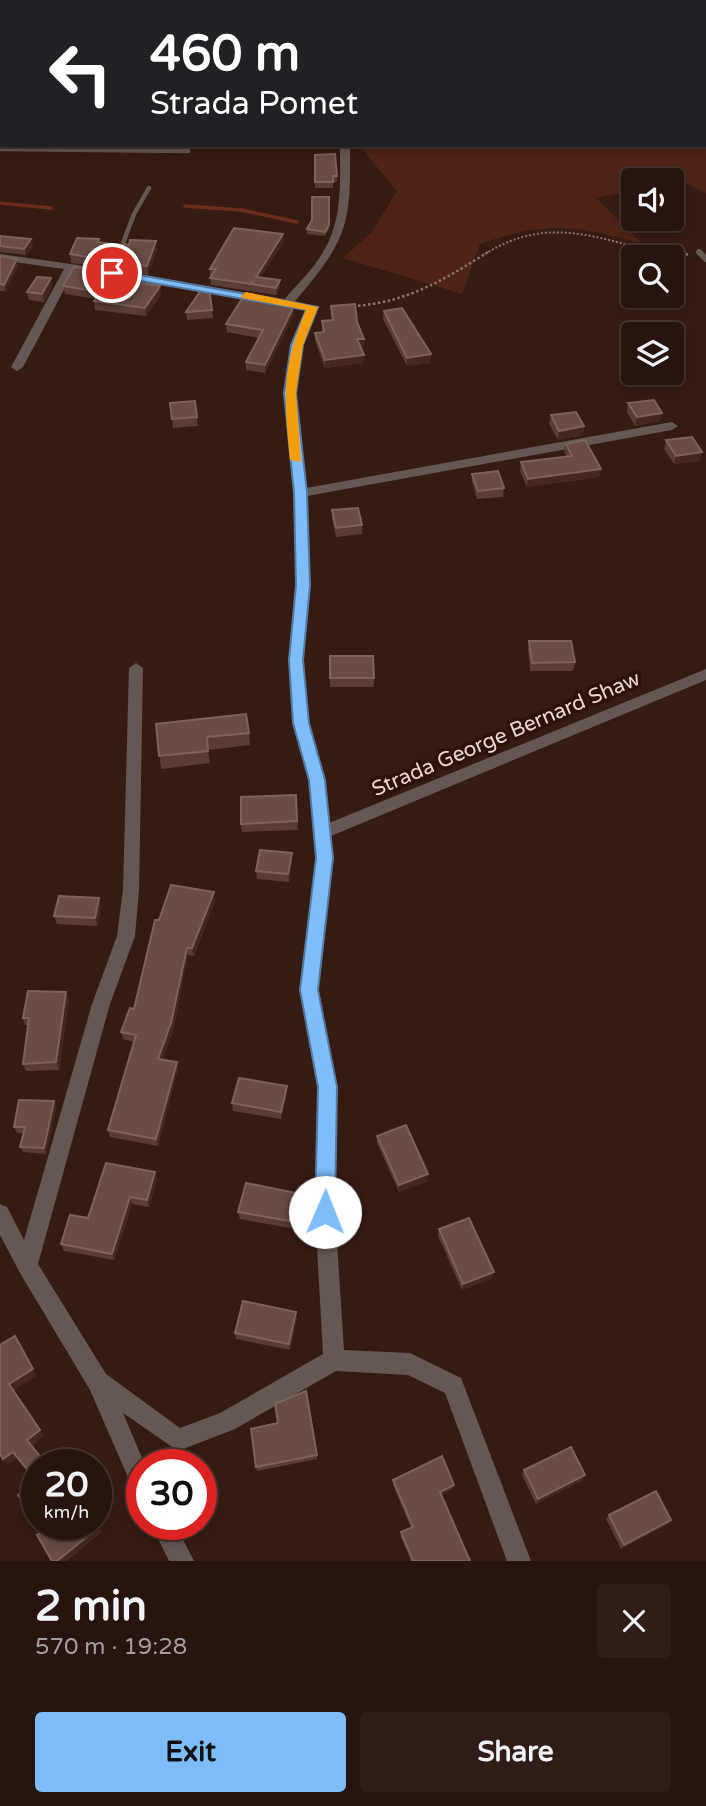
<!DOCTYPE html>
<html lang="en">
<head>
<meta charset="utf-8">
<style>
  body { margin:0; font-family:"Varela Round",sans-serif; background:#301d17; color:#f1f3f6; height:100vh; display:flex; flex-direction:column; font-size:26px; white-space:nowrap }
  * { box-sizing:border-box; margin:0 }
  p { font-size:23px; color:#a59e9e }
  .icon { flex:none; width:38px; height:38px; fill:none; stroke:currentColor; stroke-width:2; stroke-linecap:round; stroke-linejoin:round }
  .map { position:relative; height:1561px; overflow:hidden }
  .panel { display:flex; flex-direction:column; background:#28140e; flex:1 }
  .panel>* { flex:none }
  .banner { position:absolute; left:0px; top:0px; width:707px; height:147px; box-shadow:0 4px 10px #0003,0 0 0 2px #44332e; background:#202124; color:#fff; overflow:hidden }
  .controls { position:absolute; left:621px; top:168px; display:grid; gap:14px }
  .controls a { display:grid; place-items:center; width:63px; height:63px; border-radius:7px; background:#28140e; box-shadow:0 4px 10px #0003,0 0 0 2px #44332e; font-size:35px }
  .speed { position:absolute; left:21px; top:1449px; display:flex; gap:14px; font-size:35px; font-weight:700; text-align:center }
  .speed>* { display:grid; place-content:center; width:91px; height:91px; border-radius:50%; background:#28140e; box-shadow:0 4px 10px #0003,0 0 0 2px #44332e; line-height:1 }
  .speed small { font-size:18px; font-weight:400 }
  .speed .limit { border:10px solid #d22; background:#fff; color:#111 }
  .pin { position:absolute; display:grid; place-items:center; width:60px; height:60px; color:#fff; margin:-30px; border:4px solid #fff; border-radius:50%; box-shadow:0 2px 7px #0007 }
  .me { position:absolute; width:77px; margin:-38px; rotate:1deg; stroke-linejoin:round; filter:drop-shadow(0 0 5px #0008) }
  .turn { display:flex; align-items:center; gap:24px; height:147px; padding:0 35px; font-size:32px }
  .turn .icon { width:91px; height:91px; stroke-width:2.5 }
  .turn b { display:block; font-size:49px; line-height:60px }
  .round { display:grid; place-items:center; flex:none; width:74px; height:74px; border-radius:7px; background:#301d17 }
  .headline { display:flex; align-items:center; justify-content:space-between; height:119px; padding:0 35px }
  h1 { font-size:42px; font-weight:800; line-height:52px }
  .action { display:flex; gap:14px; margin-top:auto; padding:14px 35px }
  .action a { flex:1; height:80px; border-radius:7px; background:#7fbdf9; color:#111; font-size:28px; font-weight:800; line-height:80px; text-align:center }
  .action a+a { background:#301d17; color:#f1f3f6 }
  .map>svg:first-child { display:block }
  .green { fill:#4f2416 }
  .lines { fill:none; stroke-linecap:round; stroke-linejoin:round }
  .stream { stroke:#6c2e1a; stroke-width:3.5 }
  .path-far1 { stroke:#8b746d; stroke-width:2; stroke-dasharray:2 2; stroke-linecap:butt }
  .path { stroke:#8b746d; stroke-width:2.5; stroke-dasharray:2.5 2.5; stroke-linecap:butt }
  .lane-far1 { stroke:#655752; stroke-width:4.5 }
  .lane { stroke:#655752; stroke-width:6 }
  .street { fill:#655752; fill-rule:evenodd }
  .secondary { fill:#8a736c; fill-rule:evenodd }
  .wall { fill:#593c33 }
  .shaded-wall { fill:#44281f }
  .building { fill:#694d44; stroke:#7d625a; stroke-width:2 }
  .route { fill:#7fbdf9; stroke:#537ba2; stroke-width:2 }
  .slow { fill:#f59e0b }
  .labels { text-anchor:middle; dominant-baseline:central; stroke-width:7; stroke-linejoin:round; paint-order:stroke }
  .street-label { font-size:21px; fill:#ebd8d2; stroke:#2c1209 }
</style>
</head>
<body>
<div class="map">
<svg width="706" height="1561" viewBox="0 0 706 1561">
  <rect width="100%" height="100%" fill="#361b13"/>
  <path class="green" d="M706 15V193L684 182 672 184V180H634L633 191 596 198 641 243C573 226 548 220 480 244L462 294 343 258 372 232 397 191 359 145H705Z"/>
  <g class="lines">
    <g class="stream">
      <path d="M0 203 51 208"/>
      <path d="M185 206 241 210 297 222"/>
    </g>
    <path class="path-far1" d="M485 254C549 214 598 239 664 254"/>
    <g class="path">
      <path d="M656 252 674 256 689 254"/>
      <path d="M353 306C406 303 444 280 488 252"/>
    </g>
    <g class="lane-far1">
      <path d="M0 149 188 151"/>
      <path d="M119 254 134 214 149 188"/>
    </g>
    <g class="lane">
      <path d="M699 252 706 259"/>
      <path d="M112 273 120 252"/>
    </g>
    <g class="street">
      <path d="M350 0H359L349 2Z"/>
      <path d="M695 0H704L694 2Z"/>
      <path d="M2 38V44L0 45V39Z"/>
      <path d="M340 145H350C351 226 348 239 295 301L319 307 303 345 296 393 306 488 672 422 678 426 672 430 307 496 310 585 303 660 309 723 325 780 329 823 706 669V680L331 836 333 858 318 990 337 1087 335 1212 344 1350 410 1353 461 1378 531 1561H507L445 1393 408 1375 336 1371 235 1429 178 1451 123 1413 145 1465H142V1494L134 1491 90 1390 20 1273 0 1235V1204L7 1207 24 1240 92 1004 117 936 123 890 129 668 136 663 143 668 139 890 135 936 110 1004 38 1264 106 1374 180 1428 220 1413 323 1354 315 1212 319 1087 300 990 317 858 309 780 293 723 289 660 296 585 294 493 284 393 291 345 306 309 121 278 116 275 121 272 285 299C297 284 313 270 323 252 343 220 340 182 340 145Z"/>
      <path d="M0 254 92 267 97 270 92 273 74 271 23 367 17 371 11 367 64 269 0 260Z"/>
      <path d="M151 1524H175L194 1561H169Z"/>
    </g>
    <g class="secondary">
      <path d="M0 0H10V2L2 4Z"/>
      <path d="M2 16V27L0 28V17Z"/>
    </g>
  </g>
  <g class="wall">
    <path d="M315 155 337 176V182H333V188H315Z"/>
    <path d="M329 197V229L325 236 307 234V229Z"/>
    <path d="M0 236 33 246 26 255 0 252Z"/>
    <path d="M99 239V243L114 252 108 268 71 263 70 254Z"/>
    <path d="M284 241 260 278 280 280V287L276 295 211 285 210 278 212 276H210V269Z"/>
    <path d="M129 245 157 249 148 275 119 270 118 262Z"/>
    <path d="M0 256 18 266 5 291H0Z"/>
    <path d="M143 283 160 286 161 294 146 316 95 310 94 301 96 299 65 294 63 286Z"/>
    <path d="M52 286 44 302 29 300 27 292Z"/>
    <path d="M209 288 213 318 187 320 186 312Z"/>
    <path d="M271 303 294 306V314L265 373 246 370V362L259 338 227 332 226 324Z"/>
    <path d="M331 306 357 322 364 339V347H360L363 363 325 368 315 341V333L322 332V321H332Z"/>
    <path d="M384 311 431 354 430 363 407 366 383 319Z"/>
    <path d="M195 401 198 426 173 428 170 403Z"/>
    <path d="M628 403 662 413 660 421 635 426 627 412Z"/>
    <path d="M551 415 584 426 583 435 558 440 549 424Z"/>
    <path d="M666 440 700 461 674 464 664 449Z"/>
    <path d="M566 444 601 469 599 477 527 487 520 471 521 462 567 457 564 452Z"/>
    <path d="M472 474 504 488 503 497 477 499 472 482Z"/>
    <path d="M332 510 362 525V534L336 537 332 519Z"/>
    <path d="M529 641 575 662 573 671H530L528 649Z"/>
    <path d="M330 656H373L374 687H330Z"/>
    <path d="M156 724 249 733 250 745 208 750 210 763 161 769Z"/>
    <path d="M296 795 298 830 242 832 241 824Z"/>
    <path d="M292 861 289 882 257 879 256 871Z"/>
    <path d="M215 900 194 956 188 955 173 1031 162 1060 178 1069 158 1146 110 1137 108 1130 134 1042 123 1039 121 1032 134 1009 159 920Z"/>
    <path d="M101 906 97 926 57 924 54 916Z"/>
    <path d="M69 999 59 1070 26 1071 23 1064 28 1025H25L23 1018Z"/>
    <path d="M287 1086V1093L281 1119 233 1111 232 1103Z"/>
    <path d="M54 1101 56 1107 46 1154 23 1152 20 1147 24 1133H17L14 1127Z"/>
    <path d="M377 1136 428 1174V1181L399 1192 377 1143Z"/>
    <path d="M157 1179 149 1207 132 1204 114 1260 64 1251 61 1244 88 1218Z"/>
    <path d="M297 1199 290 1228 240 1219 238 1212Z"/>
    <path d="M439 1229 494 1272 492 1278 462 1290 438 1236Z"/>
    <path d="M297 1318 290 1350 236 1339 235 1333Z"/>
    <path d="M251 1429 317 1455V1459L257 1471Z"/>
    <path d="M524 1470 583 1480 536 1504 522 1475Z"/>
    <path d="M393 1480 454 1485 453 1489 441 1495 470 1561H411L401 1537V1532L411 1528 393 1485Z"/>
    <path d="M609 1515 671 1520 668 1524 621 1549 606 1519Z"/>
  </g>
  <g class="shaded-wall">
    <path d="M283 234 284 241 256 284V277Z"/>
    <path d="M31 239 33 246 26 255 24 249Z"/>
    <path d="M156 241 157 249 148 275 147 266Z"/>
    <path d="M113 244 114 252 108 268 106 260Z"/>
    <path d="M17 259 18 266 5 291 4 285Z"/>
    <path d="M51 278 52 286 44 302 42 294Z"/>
    <path d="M280 280V287L276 295V288Z"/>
    <path d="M160 286 161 294 146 316 145 308Z"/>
    <path d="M294 306V314L265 373V365Z"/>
    <path d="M357 339H364V347L357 348Z"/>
    <path d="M431 354 430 363 407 366V358Z"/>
    <path d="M364 355 363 363 325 368V360Z"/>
    <path d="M662 413 660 421 635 426 637 417Z"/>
    <path d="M584 426 583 435 558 440 559 431Z"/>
    <path d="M702 452 700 461 674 464 676 456Z"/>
    <path d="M601 469 599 477 527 487 528 479Z"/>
    <path d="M292 853V861L289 882 288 874Z"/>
    <path d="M214 892 215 900 194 956 192 948Z"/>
    <path d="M99 898 101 906 97 926 95 918Z"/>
    <path d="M187 948 188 955 173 1031 160 1066 158 1059Z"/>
    <path d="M66 992 69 999 59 1070 56 1062Z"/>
    <path d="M177 1062 178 1069 158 1146 156 1139Z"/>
    <path d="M287 1086V1093L281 1119V1112Z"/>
    <path d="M54 1101 56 1107 46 1154 44 1148Z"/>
    <path d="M155 1172 157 1179 149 1207 147 1200Z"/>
    <path d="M428 1174V1181L399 1192V1185Z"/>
    <path d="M296 1193 297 1199 290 1228V1221Z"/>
    <path d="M130 1197 132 1204 114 1260 112 1254Z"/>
    <path d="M494 1272 492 1278 462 1290 463 1284Z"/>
    <path d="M296 1312 297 1318 290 1350 289 1344Z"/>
    <path d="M15 1336 36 1376 13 1391 9 1384Z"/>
    <path d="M40 1430 44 1436 31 1446 27 1440Z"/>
    <path d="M13 1452 17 1458 8 1465 3 1459Z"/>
    <path d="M585 1475 583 1480 536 1504 538 1499Z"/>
    <path d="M454 1485 453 1489 439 1497 440 1492Z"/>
    <path d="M671 1520 668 1524 621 1549 624 1545Z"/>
    <path d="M96 1522 102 1532 67 1561H57Z"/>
  </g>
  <g class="building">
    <path d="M28 0H50L49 2H28Z"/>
    <rect x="0" y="88" width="2" height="40"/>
    <path d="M335 154 337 176H333V182H315V155Z"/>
    <path d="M312 197H329V225L325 232 307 229 312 220Z"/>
    <path d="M234 228 283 234 256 277 280 280 276 288 251 284 253 281 251 284 210 278 216 269H210Z"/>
    <path d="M0 236 31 239 24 249 0 246Z"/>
    <path d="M77 238 99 239 98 242 113 244 106 260 70 254Z"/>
    <path d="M130 240 156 241 147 266 118 262 124 244 129 245Z"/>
    <path d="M0 256 17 259 4 285 0 284Z"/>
    <path d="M74 267 142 277 140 283 160 286 145 308 94 301 100 292 63 286Z"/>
    <path d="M37 277 51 278 42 294 27 292Z"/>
    <path d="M203 287 209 288 212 310 186 312Z"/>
    <path d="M245 294 271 298 268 302 294 306 265 365 246 362 263 330 226 324Z"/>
    <path d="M355 304 357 322 364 339H357L364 355 325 360 315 333 324 332 322 321 333 320 331 306Z"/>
    <path d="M402 308 431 354 407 358 384 311Z"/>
    <path d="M654 400 662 413 637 417 628 403Z"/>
    <path d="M195 401 197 417 172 419 170 403Z"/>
    <path d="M576 412 584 426 559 431 551 415Z"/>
    <path d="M692 437 702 452 676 456 666 440Z"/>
    <path d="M585 440 601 469 528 479 521 462 572 456 566 444Z"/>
    <path d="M498 471 504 488 478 491 472 474Z"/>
    <path d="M358 508 362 525 336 528 332 510Z"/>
    <path d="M529 641H571L575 662 532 663Z"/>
    <path d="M330 656H373L374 678H330Z"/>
    <path d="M246 714 249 733 207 737 208 751 159 756 156 724Z"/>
    <path d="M296 795 297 821 241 824V797Z"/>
    <path d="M260 850 292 853 288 874 256 871Z"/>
    <path d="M171 885 214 892 192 948H187L171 1023 158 1059 177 1062 156 1139 108 1130 136 1035 121 1032 130 1008 134 1009 155 920H159Z"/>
    <path d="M59 896 99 898 95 918 54 916Z"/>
    <path d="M28 991 66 992 56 1062 23 1064 29 1018H23Z"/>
    <path d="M239 1078 287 1086 281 1112 232 1103Z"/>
    <path d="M19 1100 54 1101 44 1148 20 1147 25 1127H14Z"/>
    <path d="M406 1125 428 1174 399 1185 377 1136Z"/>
    <path d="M106 1163 155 1172 147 1200 130 1197 112 1254 61 1244 70 1215 88 1218Z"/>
    <path d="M246 1183 296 1193 290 1221 238 1212Z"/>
    <path d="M469 1218 494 1272 463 1284 439 1229Z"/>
    <path d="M243 1301 296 1312 289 1344 235 1333Z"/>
    <path d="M15 1336 33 1369 9 1384 40 1430 27 1440 47 1465H37V1521L18 1495 35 1479 13 1452 3 1459 0 1454V1345Z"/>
    <path d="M306 1391 317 1455 256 1467 251 1429 278 1423 275 1404Z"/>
    <path d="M571 1447 585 1475 538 1499 524 1470Z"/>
    <path d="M442 1456 454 1485 440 1492 470 1561H413L401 1532 413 1527 393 1480Z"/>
    <path d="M57 1458 62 1465H51Z"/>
    <path d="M656 1491 671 1520 624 1545 609 1515Z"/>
    <path d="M96 1522 99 1527 57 1561H52L37 1535 44 1530 39 1524H96Z"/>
  </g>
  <path class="route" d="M112 270 318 307 303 345 296 393 307 493 310 585 303 660 309 723 325 780 333 858 318 990 337 1087 335 1212 332 1219 325 1221 318 1219 315 1212 318 1087 300 990 316 858 309 780 293 723 289 660 296 585 294 493 284 393 291 345 306 310 108 275V271Z"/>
  <path class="slow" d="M246 292 318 307 303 345 296 393 301 462 290 460C284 397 281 369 306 310L242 298 241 296Z"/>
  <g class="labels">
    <g class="street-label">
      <text transform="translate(506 734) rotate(-23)">Strada George Bernard Shaw</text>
    </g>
  </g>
</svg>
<div class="controls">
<a><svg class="icon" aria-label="sound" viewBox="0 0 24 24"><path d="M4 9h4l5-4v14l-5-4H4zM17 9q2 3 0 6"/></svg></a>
<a><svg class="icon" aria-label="search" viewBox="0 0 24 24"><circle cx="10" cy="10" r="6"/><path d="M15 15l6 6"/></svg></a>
<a><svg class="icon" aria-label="layers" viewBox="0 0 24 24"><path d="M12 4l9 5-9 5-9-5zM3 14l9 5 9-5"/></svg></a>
</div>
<div class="speed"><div>20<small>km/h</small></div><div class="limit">30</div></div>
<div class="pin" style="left:112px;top:273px;background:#d93025"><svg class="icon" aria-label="arrive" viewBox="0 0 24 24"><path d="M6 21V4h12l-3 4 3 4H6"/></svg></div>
<svg class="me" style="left:325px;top:1212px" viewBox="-20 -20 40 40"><circle r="19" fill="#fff"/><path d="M0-13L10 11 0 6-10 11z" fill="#7fbdf9"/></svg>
<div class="banner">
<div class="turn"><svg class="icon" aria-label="left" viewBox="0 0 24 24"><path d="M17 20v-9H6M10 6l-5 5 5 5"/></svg><div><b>460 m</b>Strada Pomet</div></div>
</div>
</div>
<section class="panel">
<div class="headline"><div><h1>2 min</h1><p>570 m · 19:28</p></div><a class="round"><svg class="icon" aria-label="close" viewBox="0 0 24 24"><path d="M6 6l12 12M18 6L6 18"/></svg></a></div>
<div class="action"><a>Exit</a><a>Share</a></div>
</section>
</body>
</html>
